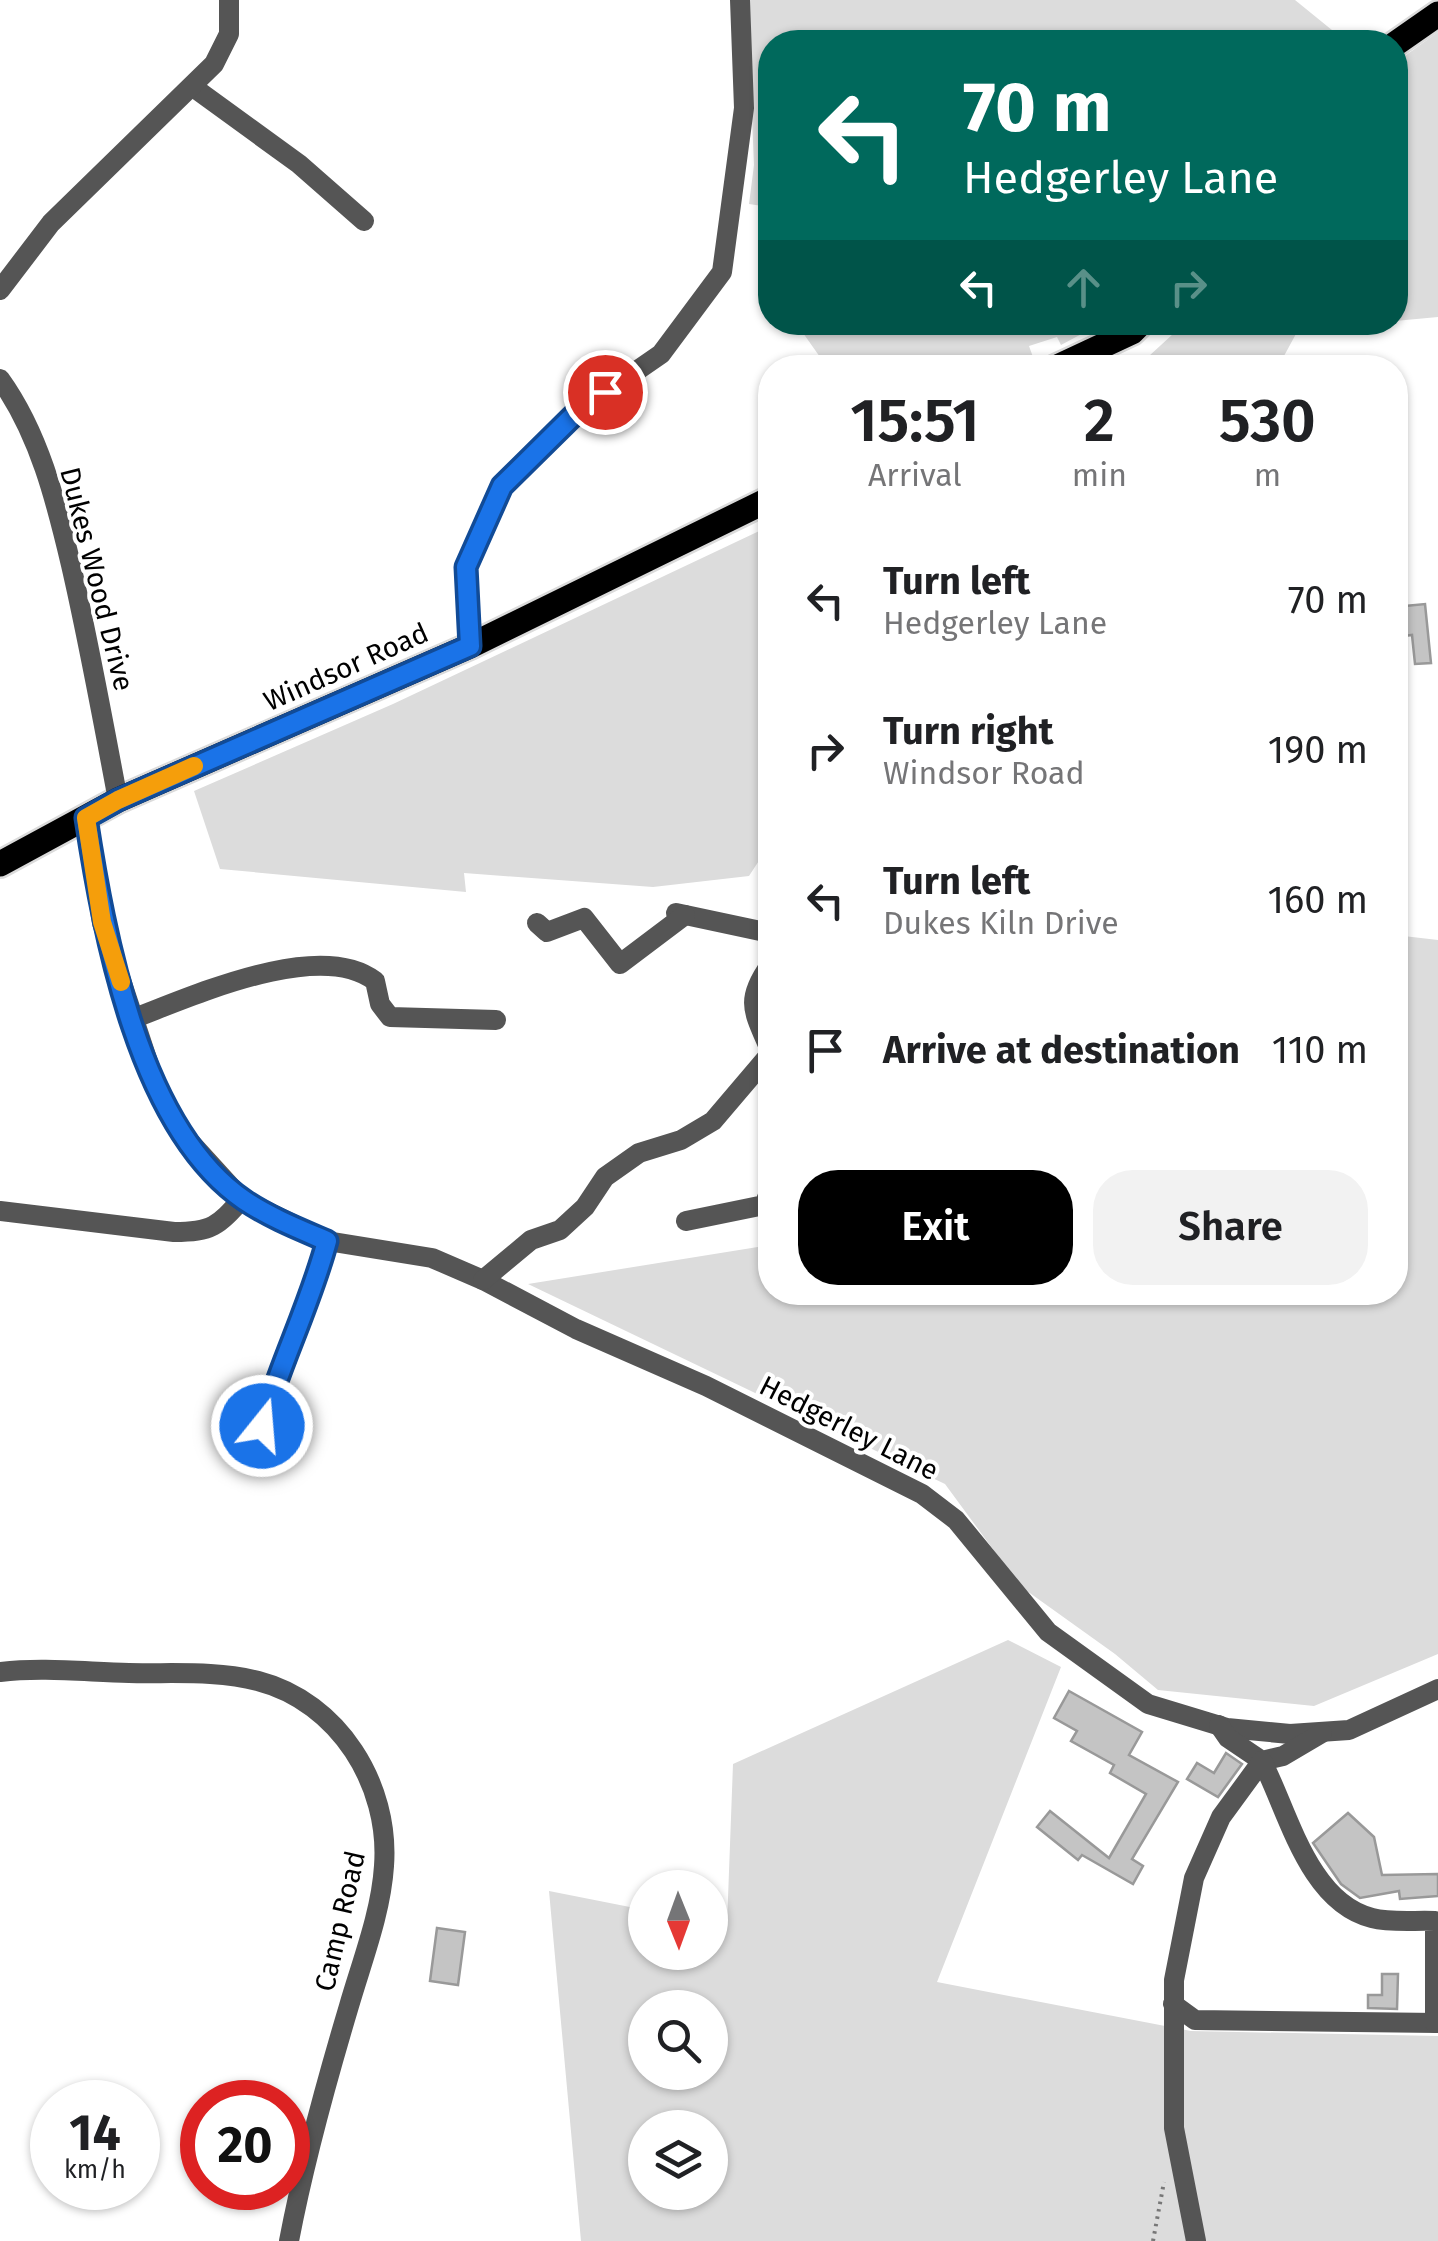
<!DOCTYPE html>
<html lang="en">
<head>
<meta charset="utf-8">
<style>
  body { margin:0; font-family:"Fira Sans",sans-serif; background:#f2f2f2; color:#202124; height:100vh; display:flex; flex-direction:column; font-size:38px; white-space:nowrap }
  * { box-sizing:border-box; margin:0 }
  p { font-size:32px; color:#757577 }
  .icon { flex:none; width:55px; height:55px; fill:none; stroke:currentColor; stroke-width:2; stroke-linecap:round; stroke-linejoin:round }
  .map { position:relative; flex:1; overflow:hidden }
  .side { position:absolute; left:758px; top:355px; width:650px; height:950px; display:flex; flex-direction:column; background:#fff; border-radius:40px; box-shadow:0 2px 8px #0004 }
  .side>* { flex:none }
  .guide { position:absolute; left:758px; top:30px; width:650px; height:305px; border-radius:40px; box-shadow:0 2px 8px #0004; background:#00695c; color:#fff; overflow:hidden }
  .needle { width:65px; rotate:179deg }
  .tools { position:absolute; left:628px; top:1870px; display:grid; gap:20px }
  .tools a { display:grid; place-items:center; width:100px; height:100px; border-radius:50%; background:#fff; box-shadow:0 2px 8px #0004; font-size:50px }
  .speed { position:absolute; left:30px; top:2080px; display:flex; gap:20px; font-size:50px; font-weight:700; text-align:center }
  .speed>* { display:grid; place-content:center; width:130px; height:130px; border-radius:50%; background:#fff; box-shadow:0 2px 8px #0004; line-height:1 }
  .speed small { font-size:25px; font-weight:400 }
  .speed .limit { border:15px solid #d22; background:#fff; color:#111 }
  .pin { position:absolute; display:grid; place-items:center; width:85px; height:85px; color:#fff; margin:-42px; border:5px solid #fff; border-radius:50%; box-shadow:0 2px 10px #0007 }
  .me { position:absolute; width:110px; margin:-55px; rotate:17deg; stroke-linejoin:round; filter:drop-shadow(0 0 8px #0008) }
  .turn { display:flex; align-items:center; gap:35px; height:210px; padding:0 40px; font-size:45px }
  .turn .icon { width:130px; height:130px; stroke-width:2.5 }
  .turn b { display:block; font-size:70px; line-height:85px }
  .lanes { display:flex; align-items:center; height:95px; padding:0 40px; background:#0003; justify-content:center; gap:50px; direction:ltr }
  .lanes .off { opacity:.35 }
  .eta { display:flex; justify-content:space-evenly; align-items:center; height:170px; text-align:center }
  .eta b { font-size:60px; font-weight:600; line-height:70px }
  .action { display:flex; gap:20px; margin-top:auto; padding:20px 40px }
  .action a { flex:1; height:115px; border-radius:40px; background:#000; color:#fff; font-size:40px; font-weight:600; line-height:115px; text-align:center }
  .action a+a { background:#f2f2f2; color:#202124 }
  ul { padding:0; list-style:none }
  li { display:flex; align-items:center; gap:30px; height:150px; padding:0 40px }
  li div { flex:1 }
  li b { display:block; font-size:38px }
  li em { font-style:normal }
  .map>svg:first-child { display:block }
  .green { fill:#dcdcdc; fill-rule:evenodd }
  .building { fill:#c4c4c4; stroke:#999; stroke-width:2.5 }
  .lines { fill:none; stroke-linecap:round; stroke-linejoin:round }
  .major-casing { stroke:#dbdbdb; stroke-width:30 }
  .path { stroke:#777; stroke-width:4; stroke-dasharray:2.5 5; stroke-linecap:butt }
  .minor { stroke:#555; stroke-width:20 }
  .major { stroke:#000; stroke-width:25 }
  .route-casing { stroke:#114b97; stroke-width:25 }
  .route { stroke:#1a73e8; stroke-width:18 }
  .slow { stroke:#f59e0b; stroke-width:18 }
  .labels { text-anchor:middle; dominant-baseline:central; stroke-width:8; stroke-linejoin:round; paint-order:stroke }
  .street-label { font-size:28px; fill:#000; stroke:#fff }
</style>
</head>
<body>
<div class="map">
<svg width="1438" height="2241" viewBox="0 0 1438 2241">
  <rect width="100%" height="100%" fill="#fff"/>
  <g class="green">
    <path d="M747 0H1295L1343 39 1334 42H770V207L749 204 754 165Z"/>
    <path d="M1438 32V317L1395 321V63Z"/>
    <path d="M796 323H1102L1061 345 1057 337 1029 346 1033 357 1011 368 827 367Z"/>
    <path d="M1185 323V322L1383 323 1297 332 1278 367H1137Z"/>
    <path d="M770 526V817L764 853 749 876 653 887 464 873 466 892 220 869 194 791 393 704Z"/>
    <path d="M1395 935 1438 940V1654L1314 1706 1158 1690 1115 1654 1020 1586 945 1484 528 1284 770 1245V1292H1395Z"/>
    <path d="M1008 1640 1061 1667 937 1982 1191 2031 1438 2036V2241H581L549 1891 645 1910V1952H710V1923L727 1925 733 1764ZM645 2008H710V2072H645ZM645 2128H710V2192H645Z"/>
  </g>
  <g class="building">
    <path d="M1425 604 1431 663 1415 664 1412 635 1395 637V607Z"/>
    <path d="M1069 1691 1142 1732 1129 1755 1178 1782 1132 1859 1143 1866 1133 1884 1082 1855 1078 1860 1037 1827 1050 1811 1109 1858 1146 1794 1110 1773 1114 1765 1071 1741 1077 1731 1054 1718Z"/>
    <path d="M1226 1753 1242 1764 1218 1797 1187 1779 1197 1763 1214 1773Z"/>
    <path d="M1348 1813 1374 1837 1382 1875 1438 1874V1896L1400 1899 1399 1891 1360 1898 1341 1884 1313 1843Z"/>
    <path d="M437 1928 465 1932 458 1985 430 1981Z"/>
    <path d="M1382 1974H1398L1397 2009 1368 2008V1995H1382Z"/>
  </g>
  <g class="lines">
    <defs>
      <g id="major">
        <path d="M1395 44 1438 14"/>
        <path d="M1055 368 1132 332 1142 322"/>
        <path d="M0 864 118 800 470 646 770 499"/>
      </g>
    </defs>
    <use href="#major" class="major-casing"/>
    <path class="path" d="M1153 2241 1164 2182"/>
    <g class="minor">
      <path d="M193 87 299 164 364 221"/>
      <path d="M0 290 51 223 214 64 229 34V0"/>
      <path d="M0 379C39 433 56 501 71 565 89 643 103 721 118 800"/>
      <path d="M470 646 467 567 502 485 577 412 661 354 722 272 744 108 740 0"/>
      <path d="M86 817 102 923 157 1089 181 1132 242 1199 327 1241 432 1258 483 1280 576 1329 706 1386 922 1494 956 1520 1048 1632 1148 1704 1227 1728 1290 1734 1349 1730 1438 1689"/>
      <path d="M676 913 770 933"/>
      <path d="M537 923 547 932 584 918 620 964 685 915"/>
      <path d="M770 965C744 1001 754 1012 770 1050"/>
      <path d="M132 1019C191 997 319 938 375 981L380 1004 390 1017 496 1020"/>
      <path d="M0 1211 174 1232C212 1232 218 1226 242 1199"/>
      <path d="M686 1221 764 1205 770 1191"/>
      <path d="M483 1280 531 1240 560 1230 585 1207 605 1177 639 1153 681 1140 713 1121 770 1054"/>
      <path d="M262 1426C280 1363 310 1305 327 1241"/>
      <path d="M0 1672C42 1667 86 1672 129 1673 170 1674 218 1670 258 1681 339 1702 390 1785 384 1866 381 1913 362 1961 349 2006 326 2083 304 2162 289 2241"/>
      <path d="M1219 1725 1228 1738 1262 1761 1283 1756 1322 1733"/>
      <path d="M1173 2004 1195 2020 1438 2023"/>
      <path d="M1196 2241 1174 2128V1980L1194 1878 1221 1817 1262 1761C1288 1811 1308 1902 1372 1918 1391 1923 1416 1920 1435 1921V2023"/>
    </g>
    <use href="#major" class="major"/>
  </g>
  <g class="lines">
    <defs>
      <path id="route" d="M262 1426C280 1363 310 1305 327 1241 299 1229 269 1217 244 1200 139 1128 104 935 86 818L118 800 470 646 466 567 502 486 577 412 605 392"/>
    </defs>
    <use href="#route" class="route-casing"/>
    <use href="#route" class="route"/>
    <path class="slow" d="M121 982 102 922 86 818 118 800 194 766"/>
  </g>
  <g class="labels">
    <g class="street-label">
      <text transform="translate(97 579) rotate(76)">Dukes Wood Drive</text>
      <text transform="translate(346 667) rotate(-24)">Windsor Road</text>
      <text transform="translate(849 1428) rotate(27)">Hedgerley Lane</text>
      <text transform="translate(340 1921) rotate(-77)">Camp Road</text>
    </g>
  </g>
</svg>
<div class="tools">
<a><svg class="needle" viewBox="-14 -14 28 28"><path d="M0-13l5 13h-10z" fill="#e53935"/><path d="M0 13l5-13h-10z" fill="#757577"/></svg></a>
<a><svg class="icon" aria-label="search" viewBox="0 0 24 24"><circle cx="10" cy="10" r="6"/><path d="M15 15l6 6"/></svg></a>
<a><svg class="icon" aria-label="layers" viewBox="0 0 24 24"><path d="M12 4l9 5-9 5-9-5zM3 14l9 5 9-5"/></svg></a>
</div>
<div class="speed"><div>14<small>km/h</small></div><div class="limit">20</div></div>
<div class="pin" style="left:605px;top:392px;background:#d93025"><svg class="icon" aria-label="arrive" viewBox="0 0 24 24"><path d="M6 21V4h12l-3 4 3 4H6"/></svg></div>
<svg class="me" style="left:262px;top:1426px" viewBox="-20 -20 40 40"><circle r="17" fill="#1a73e8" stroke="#fff" stroke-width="3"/><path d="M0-11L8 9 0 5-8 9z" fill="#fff"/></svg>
<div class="guide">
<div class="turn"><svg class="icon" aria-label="left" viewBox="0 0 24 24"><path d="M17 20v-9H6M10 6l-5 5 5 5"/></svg><div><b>70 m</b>Hedgerley Lane</div></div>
<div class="lanes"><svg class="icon" aria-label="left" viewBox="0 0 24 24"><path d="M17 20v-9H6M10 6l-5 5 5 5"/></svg><svg class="icon off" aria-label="ahead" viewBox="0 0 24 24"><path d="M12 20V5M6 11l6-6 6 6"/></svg><svg class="icon off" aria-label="right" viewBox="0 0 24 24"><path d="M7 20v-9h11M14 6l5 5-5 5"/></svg></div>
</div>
<section class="side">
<div class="eta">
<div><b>15:51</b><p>Arrival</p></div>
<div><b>2</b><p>min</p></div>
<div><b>530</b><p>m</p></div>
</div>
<ul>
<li><svg class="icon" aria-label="left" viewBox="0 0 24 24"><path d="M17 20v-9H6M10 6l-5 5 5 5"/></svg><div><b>Turn left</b><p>Hedgerley Lane</p></div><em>70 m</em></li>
<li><svg class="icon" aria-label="right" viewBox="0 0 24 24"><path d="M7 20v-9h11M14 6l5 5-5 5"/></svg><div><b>Turn right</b><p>Windsor Road</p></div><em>190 m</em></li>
<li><svg class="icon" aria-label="left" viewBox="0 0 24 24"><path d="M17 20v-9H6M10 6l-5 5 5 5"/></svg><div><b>Turn left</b><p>Dukes Kiln Drive</p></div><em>160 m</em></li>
<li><svg class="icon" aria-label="arrive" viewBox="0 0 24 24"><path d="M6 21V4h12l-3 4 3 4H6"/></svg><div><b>Arrive at destination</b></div><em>110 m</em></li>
</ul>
<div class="action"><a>Exit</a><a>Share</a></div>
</section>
</div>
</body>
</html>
